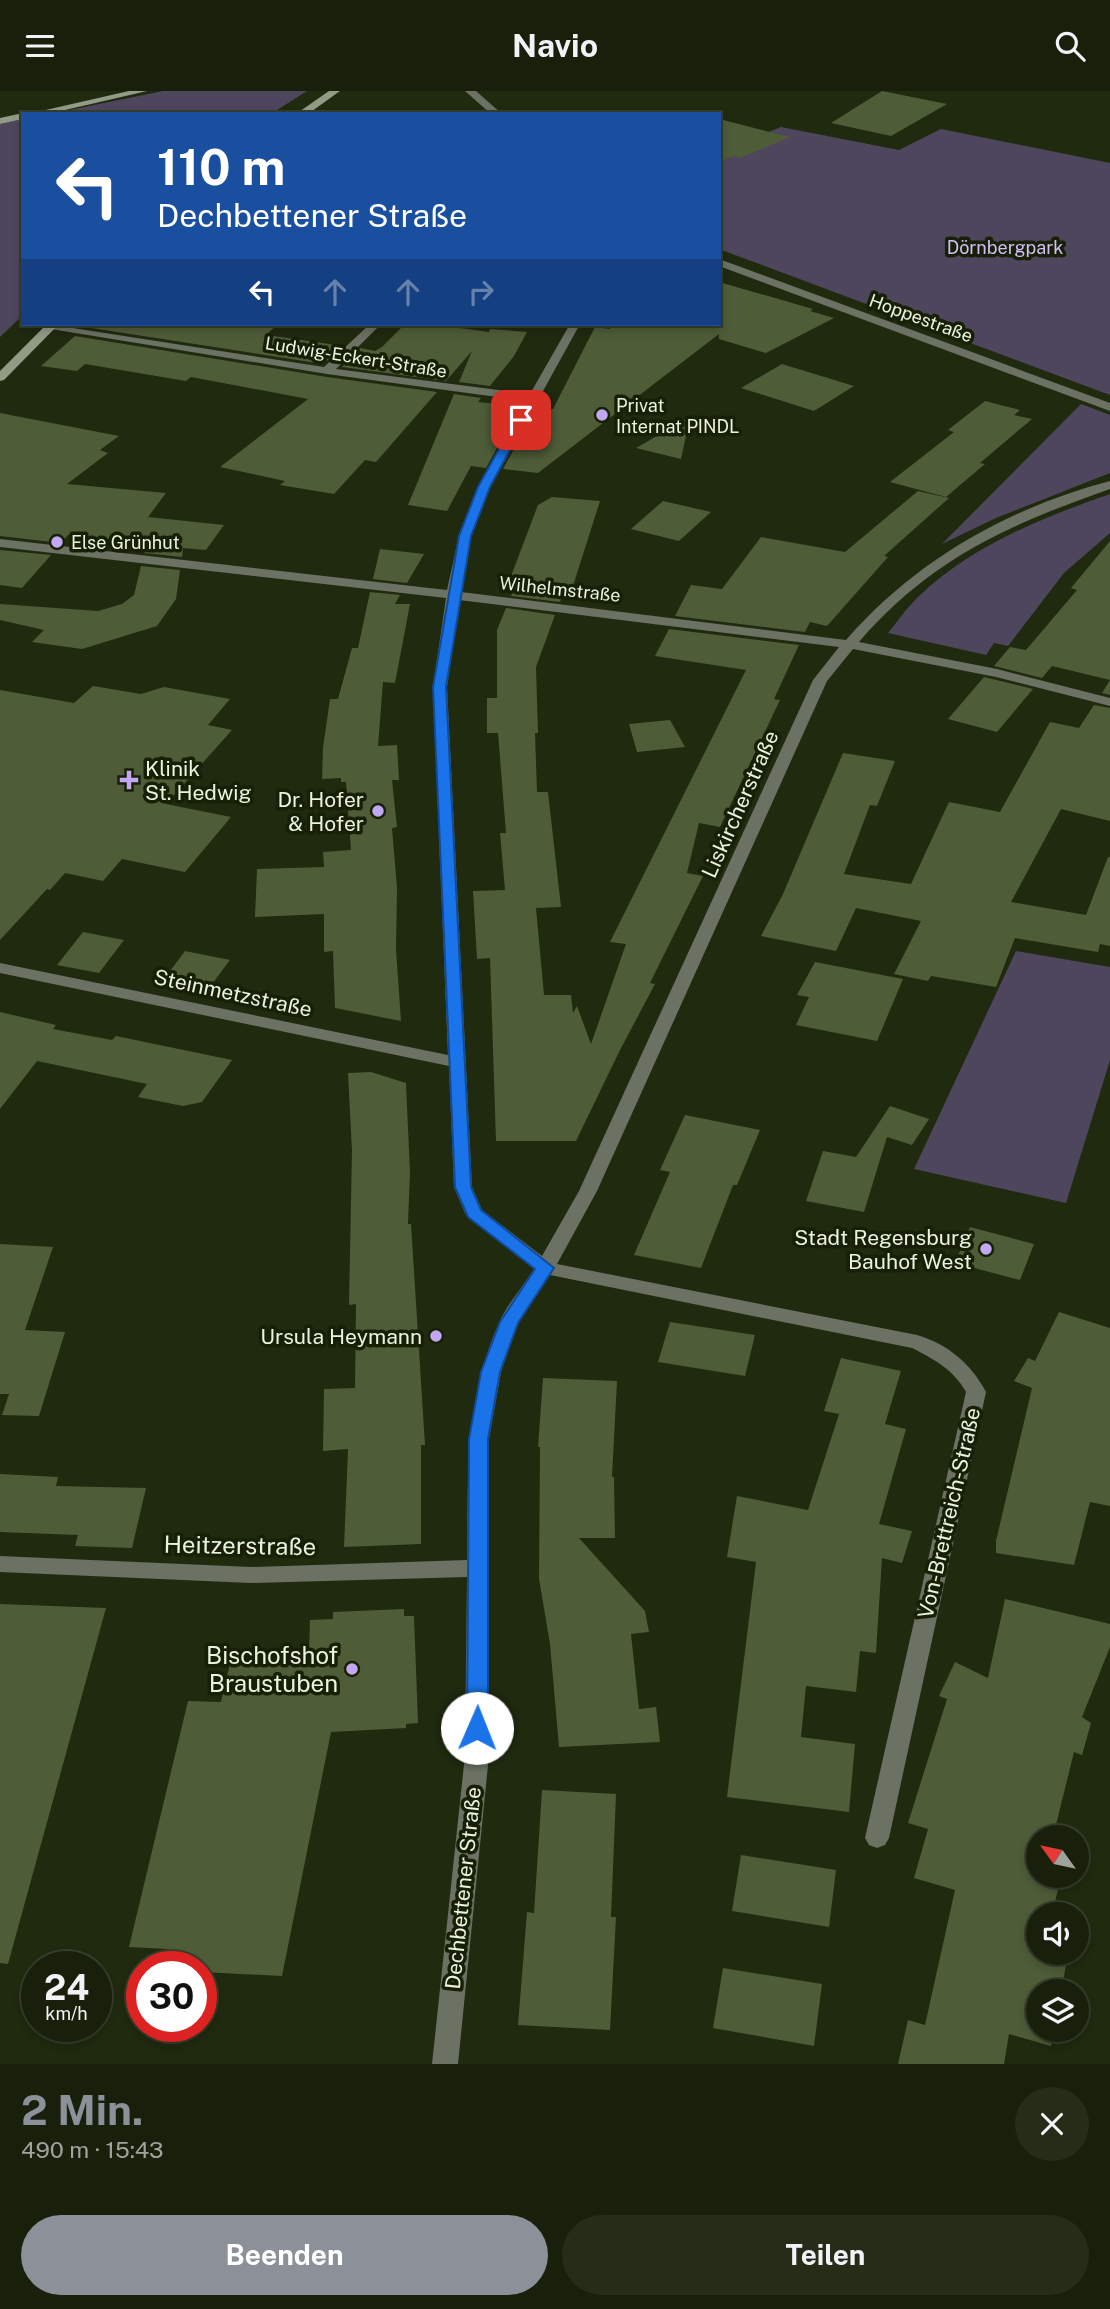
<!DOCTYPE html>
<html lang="de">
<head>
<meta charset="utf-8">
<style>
  body { margin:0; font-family:"Public Sans",sans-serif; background:#252d19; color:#f1f3f6; height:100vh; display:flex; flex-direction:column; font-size:26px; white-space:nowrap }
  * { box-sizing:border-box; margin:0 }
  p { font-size:23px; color:#9fa39d }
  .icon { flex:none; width:38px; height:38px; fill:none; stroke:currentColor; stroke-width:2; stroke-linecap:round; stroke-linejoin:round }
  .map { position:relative; height:1973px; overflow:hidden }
  .panel { display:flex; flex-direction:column; background:#18200b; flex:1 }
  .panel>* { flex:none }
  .guide { position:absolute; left:21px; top:21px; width:700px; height:214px; border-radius:0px; box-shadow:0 4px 10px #0003,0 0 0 2px #363e2c; background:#1a4fa0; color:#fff; overflow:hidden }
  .needle { width:46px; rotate:303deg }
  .tools { position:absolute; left:1026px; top:1734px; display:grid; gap:14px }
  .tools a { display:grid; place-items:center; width:63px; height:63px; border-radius:50%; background:#18200b; box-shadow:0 4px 10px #0003,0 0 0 2px #363e2c; font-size:35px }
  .speed { position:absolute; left:21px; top:1860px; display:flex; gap:14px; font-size:35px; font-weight:700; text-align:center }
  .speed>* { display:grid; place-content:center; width:91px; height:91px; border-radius:50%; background:#18200b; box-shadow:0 4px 10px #0003,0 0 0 2px #363e2c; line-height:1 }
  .speed small { font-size:18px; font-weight:400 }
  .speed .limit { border:10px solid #d22; background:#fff; color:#111 }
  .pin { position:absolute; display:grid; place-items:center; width:60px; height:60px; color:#fff; margin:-30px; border-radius:14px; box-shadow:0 4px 10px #0006 }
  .me { position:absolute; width:77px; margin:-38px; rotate:1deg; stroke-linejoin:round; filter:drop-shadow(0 0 5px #0008) }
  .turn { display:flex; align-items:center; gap:24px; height:147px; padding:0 21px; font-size:32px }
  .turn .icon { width:91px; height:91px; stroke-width:2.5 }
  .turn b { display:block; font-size:49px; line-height:60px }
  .lanes { display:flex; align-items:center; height:66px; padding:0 21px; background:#0003; justify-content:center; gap:35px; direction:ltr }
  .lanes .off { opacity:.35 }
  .round { display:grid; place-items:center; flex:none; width:74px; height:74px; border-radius:37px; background:#252d19 }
  .headline { display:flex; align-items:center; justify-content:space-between; height:119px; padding:0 21px }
  h1 { font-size:42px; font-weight:700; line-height:52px; color:#8c9099 }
  .action { display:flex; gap:14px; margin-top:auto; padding:14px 21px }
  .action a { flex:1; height:80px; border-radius:42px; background:#8c9099; color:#fff; font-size:28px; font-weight:700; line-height:80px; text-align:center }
  .action a+a { background:#252d19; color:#f1f3f6 }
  header { display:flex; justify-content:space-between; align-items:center; height:91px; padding:0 21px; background:#18200b; font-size:32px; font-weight:700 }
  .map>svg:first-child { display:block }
  .green { fill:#4e465d }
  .building { fill:#4e5c38 }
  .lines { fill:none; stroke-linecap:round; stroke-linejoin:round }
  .street { fill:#6b7163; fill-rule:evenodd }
  .secondary { fill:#929b85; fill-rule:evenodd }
  .route { fill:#1a73e8; stroke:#114b97; stroke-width:2 }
  .poi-dot { fill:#c2a8f2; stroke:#172005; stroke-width:2.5 }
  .labels { text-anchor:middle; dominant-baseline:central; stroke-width:7; stroke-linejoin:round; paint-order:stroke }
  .far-park-label { font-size:18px; fill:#d3befb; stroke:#172005 }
  .far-street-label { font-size:18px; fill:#eaf2e0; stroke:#172005 }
  .far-poi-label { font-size:18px; fill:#eaf2e0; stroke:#172005; text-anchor:start }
  .poi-label { font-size:21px; fill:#eaf2e0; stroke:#172005; text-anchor:end }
  .street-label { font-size:21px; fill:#eaf2e0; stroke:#172005 }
  .near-street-label { font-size:24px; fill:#eaf2e0; stroke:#172005 }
  .near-poi-label { font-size:24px; fill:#eaf2e0; stroke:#172005; text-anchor:end }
</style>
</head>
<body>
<header><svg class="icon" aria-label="menu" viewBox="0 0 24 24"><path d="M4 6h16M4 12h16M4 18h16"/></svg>Navio<svg class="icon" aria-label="search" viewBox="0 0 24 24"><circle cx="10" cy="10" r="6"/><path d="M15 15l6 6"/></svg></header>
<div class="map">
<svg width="1110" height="1973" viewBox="0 0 1110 1973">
  <rect width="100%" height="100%" fill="#202a0f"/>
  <g class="green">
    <path d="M163 0H307L271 23H50Z"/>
    <path d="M23 28V224L0 246V33Z"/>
    <path d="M781 36 899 59 941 38 1110 72V304L719 158V71L730 56Z"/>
    <path d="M1081 313 1110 324V382L996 427 942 453Z"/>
    <path d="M1110 403V442L1064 482 1008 555 994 552 986 564 888 542C897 531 906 518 916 508 970 455 1039 428 1110 403Z"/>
    <path d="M1016 860 1110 876V969L1066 1112 914 1078Z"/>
  </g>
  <g class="building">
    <path d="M882 0 947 13 891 45 831 32Z"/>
    <path d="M719 28 790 46 740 67 734 65 719 71Z"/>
    <path d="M719 191 813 218 810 220 834 227 766 262 719 248V243L538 382 503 378 537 316 553 318 595 236 610 238 611 233H719Z"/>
    <path d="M89 233H278L266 244 343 255 323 273 85 236Z"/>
    <path d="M405 233H431L489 241 490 238 527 241 514 265 490 295 459 291 472 260 446 290 342 276 360 257 375 260 382 256Z"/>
    <path d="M75 245 327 286 437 301 376 371 365 369 334 403 280 394 285 390 220 376 308 308 191 286 186 290 85 273 77 280 41 275Z"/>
    <path d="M782 273 854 295 814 320 741 297Z"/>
    <path d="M454 303 481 307 478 311 520 315 486 377 471 375 447 420 408 414Z"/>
    <path d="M985 310 1020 319 1014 324 1032 328 980 372 985 373 946 406 890 391 954 341 948 339Z"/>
    <path d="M0 322 119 345 100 359 108 362 67 393 166 402 148 426 224 434 206 459 183 457 182 466 144 462 146 452 68 444 61 452 0 445Z"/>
    <path d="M690 326 681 368 636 357Z"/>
    <path d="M918 400 949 407 884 465 888 466 827 535 810 531 805 541 675 525 691 494 722 498 761 446 845 461Z"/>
    <path d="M552 406 600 410 572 498 565 497 560 511 511 505 516 494 508 493 538 414Z"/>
    <path d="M663 410 711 421 679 450 631 438Z"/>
    <path d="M1110 450V604L1102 602 1110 589 1052 575 1042 587 994 575 1010 556 1026 559 1077 499 1071 497Z"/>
    <path d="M380 458 424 463 407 492 373 488Z"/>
    <path d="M0 459 51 464 22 497 0 494Z"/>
    <path d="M141 475 180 479 176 508 157 535 82 558 32 551 44 539 0 529V513L98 520 122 513 134 504Z"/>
    <path d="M370 501 400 504 395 513H410L395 592 383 591 378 655 397 654 399 689H392L397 736 392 737 397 797 396 858 401 930 335 917 333 860 324 861V823L255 826 257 778 324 776 323 761 351 759 346 691H341V687L322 688 323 657 330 608H338L352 557H358Z"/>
    <path d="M506 517 555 524 536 576 538 642H535L537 701H548L561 816 536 817 544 904H571L573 922 577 915 591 953 626 853 610 851 746 579 655 565 669 538 799 554 774 608 780 609 720 736 699 732 687 782 703 785 650 892 655 893 620 959 576 1050H496L490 867 477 868 473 800 505 799 500 742H506L498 642H487V607H497V539Z"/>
    <path d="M984 586 1033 598 997 641 948 628Z"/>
    <path d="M93 595 141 603 164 596 230 608 208 634 232 639 166 713 231 726 185 781 122 768 103 790 65 782 50 799 47 798 0 849V599L74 612Z"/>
    <path d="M1094 614 1110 617V730L1061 718 1011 811 1086 824 1108 766H1110V855L1100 853 1098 861 1015 847 996 896 931 885 928 890 894 883 921 830 856 817 836 860 761 845 783 803 843 662 895 670 877 715 870 714 844 783 911 793 949 711 1000 721 1050 631 1079 637Z"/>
    <path d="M670 629 685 656 637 661 629 633Z"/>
    <path d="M83 841 124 849 99 882 57 874Z"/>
    <path d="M185 860 230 869 206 901 161 892Z"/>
    <path d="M815 871 903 888 877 950 796 934 809 906 797 904Z"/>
    <path d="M0 921 56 934 53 938 112 949 116 945 232 969 202 1011 183 1015 138 1006 147 993 37 970 0 1018Z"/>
    <path d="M371 981 406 992 410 1082 408 1133H411L425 1354H421V1453L344 1456 348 1358 323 1360 324 1298 355 1297 356 1213 349 1214 352 1060 348 982Z"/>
    <path d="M890 1015 929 1028 912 1054 887 1046 864 1121 806 1110 823 1060 856 1066Z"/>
    <path d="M685 1024 760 1039 737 1094H733L701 1177 634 1164 670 1081 660 1079Z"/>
    <path d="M970 1136 1034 1153 1020 1189 955 1172Z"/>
    <path d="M0 1153 53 1156 25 1239 65 1241 39 1325 2 1324 9 1303H0Z"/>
    <path d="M1059 1221 1110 1237V1415L1090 1411 1074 1474 996 1462V1450L1032 1297 1014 1290 1028 1267 1035 1270Z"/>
    <path d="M670 1231 755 1244 745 1285 658 1271Z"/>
    <path d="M841 1267 901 1280 885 1333 906 1338 879 1433 912 1440 902 1472 882 1467 876 1562 860 1560 856 1601 806 1595 801 1646 855 1653 849 1721 727 1706 756 1471 727 1466 737 1405 808 1419 839 1323 824 1320Z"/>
    <path d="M543 1287 617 1290 612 1386H614L615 1447H579L645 1520 649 1541 631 1543 639 1618 656 1616 660 1651 559 1656 550 1553 539 1488 540 1356H538Z"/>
    <path d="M0 1383 58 1386 56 1395 146 1397 132 1457 75 1455 78 1444 0 1441Z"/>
    <path d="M1005 1508 1110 1533V1556L1082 1626 1091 1632 1082 1664 1074 1661 1053 1746H1038V1785H1061L1052 1824H1038V1862L1068 1864 1061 1900H1038V1939H1054L1051 1955 1009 1943 1004 1973H898L908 1929 925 1934 955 1799 914 1787 928 1738 908 1732 947 1608 939 1605 955 1571 988 1587Z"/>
    <path d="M0 1513 106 1517 8 1873 0 1872Z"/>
    <path d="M404 1518V1525H414L418 1632 406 1633V1637L331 1641 282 1885 201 1881V1876H163L167 1858 129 1856 188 1610 221 1611 233 1560 309 1561 310 1529 333 1528V1521Z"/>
    <path d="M542 1699 616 1703 611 1826H616L610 1939 518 1934 527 1821 534 1822Z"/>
    <path d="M741 1764 836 1779 829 1836 732 1820Z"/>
    <path d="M723 1877 822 1893 814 1955 713 1937Z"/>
  </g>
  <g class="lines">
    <g class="street">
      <path d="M465 0H476L502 23H491Z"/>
      <path d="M719 168 1110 312V320L719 175Z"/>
      <path d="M47 233 324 276 370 233H381L336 278 530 303 570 233H580L490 396 471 445 461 501 846 549C916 469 1008 417 1110 390V398C1008 434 931 468 859 551L997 578 1110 607V615L996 586 853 558 827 590 597 1100 557 1173 917 1244C948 1253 971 1273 986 1301L889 1747 885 1754 877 1757 869 1754 865 1747 966 1301C954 1279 934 1268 912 1257L550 1184 518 1232 501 1281 489 1348V1664L458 1973H432L465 1664 467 1486 251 1492 0 1481V1465L251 1476 467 1469C468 1389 465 1307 499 1232 507 1213 523 1196 534 1178L465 1122 454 1096 449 975 0 882V872L448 964 433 596 446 507 0 456V448L447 499 459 445 478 396 526 310 327 283 51 238 47 237ZM459 509 839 556 813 589 579 1100 542 1165 482 1119 472 1096 447 596Z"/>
    </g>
    <g class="secondary">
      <path d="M129 0H147L48 23H28Z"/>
      <path d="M329 0H340L308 23H296Z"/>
      <path d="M23 22 25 23H23V28L0 33V27Z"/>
      <path d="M47 233H59L4 289 0 290V280Z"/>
    </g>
  </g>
  <path class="route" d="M521 326 526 329 490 396 471 445 446 596 471 1096 481 1119 554 1177 518 1232 500 1281 488 1348V1637L485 1643 477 1646 470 1643 467 1637 469 1348 481 1281 500 1231 535 1178 468 1126 455 1096 433 596 459 445 478 396 515 329Z"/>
  <g class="poi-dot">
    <circle cx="602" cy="324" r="7"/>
    <circle cx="57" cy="451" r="7"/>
    <path d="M125.5 678.5h7v7h7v7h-7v7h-7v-7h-7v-7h7z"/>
    <circle cx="378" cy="720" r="7"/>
    <circle cx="986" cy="1158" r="7"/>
    <circle cx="436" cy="1245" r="7"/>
    <circle cx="352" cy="1578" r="7"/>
  </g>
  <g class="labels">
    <g class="far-park-label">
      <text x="1005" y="156">Dörnbergpark</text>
    </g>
    <g class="far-street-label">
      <text transform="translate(921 227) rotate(20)">Hoppestraße</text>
      <text transform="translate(356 266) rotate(9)">Ludwig-Eckert-Straße</text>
      <text transform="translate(560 498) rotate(6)">Wilhelmstraße</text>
    </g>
    <g class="far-poi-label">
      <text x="616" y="314">Privat<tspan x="616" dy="21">Internat PINDL</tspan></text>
      <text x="71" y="451">Else Grünhut</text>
    </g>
    <g class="poi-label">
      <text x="145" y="677" text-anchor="start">Klinik<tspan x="145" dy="24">St. Hedwig</tspan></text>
      <text x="364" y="708">Dr. Hofer<tspan x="364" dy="24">&amp; Hofer</tspan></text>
      <text x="972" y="1146">Stadt Regensburg<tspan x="972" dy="24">Bauhof West</tspan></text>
      <text x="422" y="1245">Ursula Heymann</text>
    </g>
    <g class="street-label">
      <text transform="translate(740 713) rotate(-66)">Liskircherstraße</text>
      <text transform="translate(233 902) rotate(12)">Steinmetzstraße</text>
      <text transform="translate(949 1422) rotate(-77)">Von-Brettreich-Straße</text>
      <text transform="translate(463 1797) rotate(-84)">Dechbettener Straße</text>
    </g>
    <g class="near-street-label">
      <text transform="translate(240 1454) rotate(1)">Heitzerstraße</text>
    </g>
    <g class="near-poi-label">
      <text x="338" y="1564">Bischofshof<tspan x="338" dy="28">Braustuben</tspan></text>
    </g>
  </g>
</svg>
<div class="tools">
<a><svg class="needle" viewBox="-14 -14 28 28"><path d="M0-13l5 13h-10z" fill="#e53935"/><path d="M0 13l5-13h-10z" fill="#9fa39d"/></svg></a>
<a><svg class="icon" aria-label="sound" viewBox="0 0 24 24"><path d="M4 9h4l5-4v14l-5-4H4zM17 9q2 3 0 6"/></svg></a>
<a><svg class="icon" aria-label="layers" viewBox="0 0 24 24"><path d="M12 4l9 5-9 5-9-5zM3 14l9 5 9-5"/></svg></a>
</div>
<div class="speed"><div>24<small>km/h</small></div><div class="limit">30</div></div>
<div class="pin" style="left:521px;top:329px;background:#d93025"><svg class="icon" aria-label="arrive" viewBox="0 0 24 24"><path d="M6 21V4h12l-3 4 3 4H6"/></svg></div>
<svg class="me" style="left:477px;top:1637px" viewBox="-20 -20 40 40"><circle r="19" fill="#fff"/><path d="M0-13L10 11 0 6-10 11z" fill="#1a73e8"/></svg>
<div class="guide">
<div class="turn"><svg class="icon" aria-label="left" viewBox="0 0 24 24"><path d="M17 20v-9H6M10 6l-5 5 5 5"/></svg><div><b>110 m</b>Dechbettener Straße</div></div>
<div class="lanes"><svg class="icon" aria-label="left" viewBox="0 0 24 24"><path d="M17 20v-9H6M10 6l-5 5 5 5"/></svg><svg class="icon off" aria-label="ahead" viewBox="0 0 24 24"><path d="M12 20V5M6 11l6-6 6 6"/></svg><svg class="icon off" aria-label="ahead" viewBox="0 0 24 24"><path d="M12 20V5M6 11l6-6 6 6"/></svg><svg class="icon off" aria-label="right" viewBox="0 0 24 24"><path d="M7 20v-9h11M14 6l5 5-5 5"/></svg></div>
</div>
</div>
<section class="panel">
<div class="headline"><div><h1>2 Min.</h1><p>490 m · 15:43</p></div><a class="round"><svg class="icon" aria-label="close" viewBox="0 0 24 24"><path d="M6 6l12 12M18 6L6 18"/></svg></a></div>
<div class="action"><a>Beenden</a><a>Teilen</a></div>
</section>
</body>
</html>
